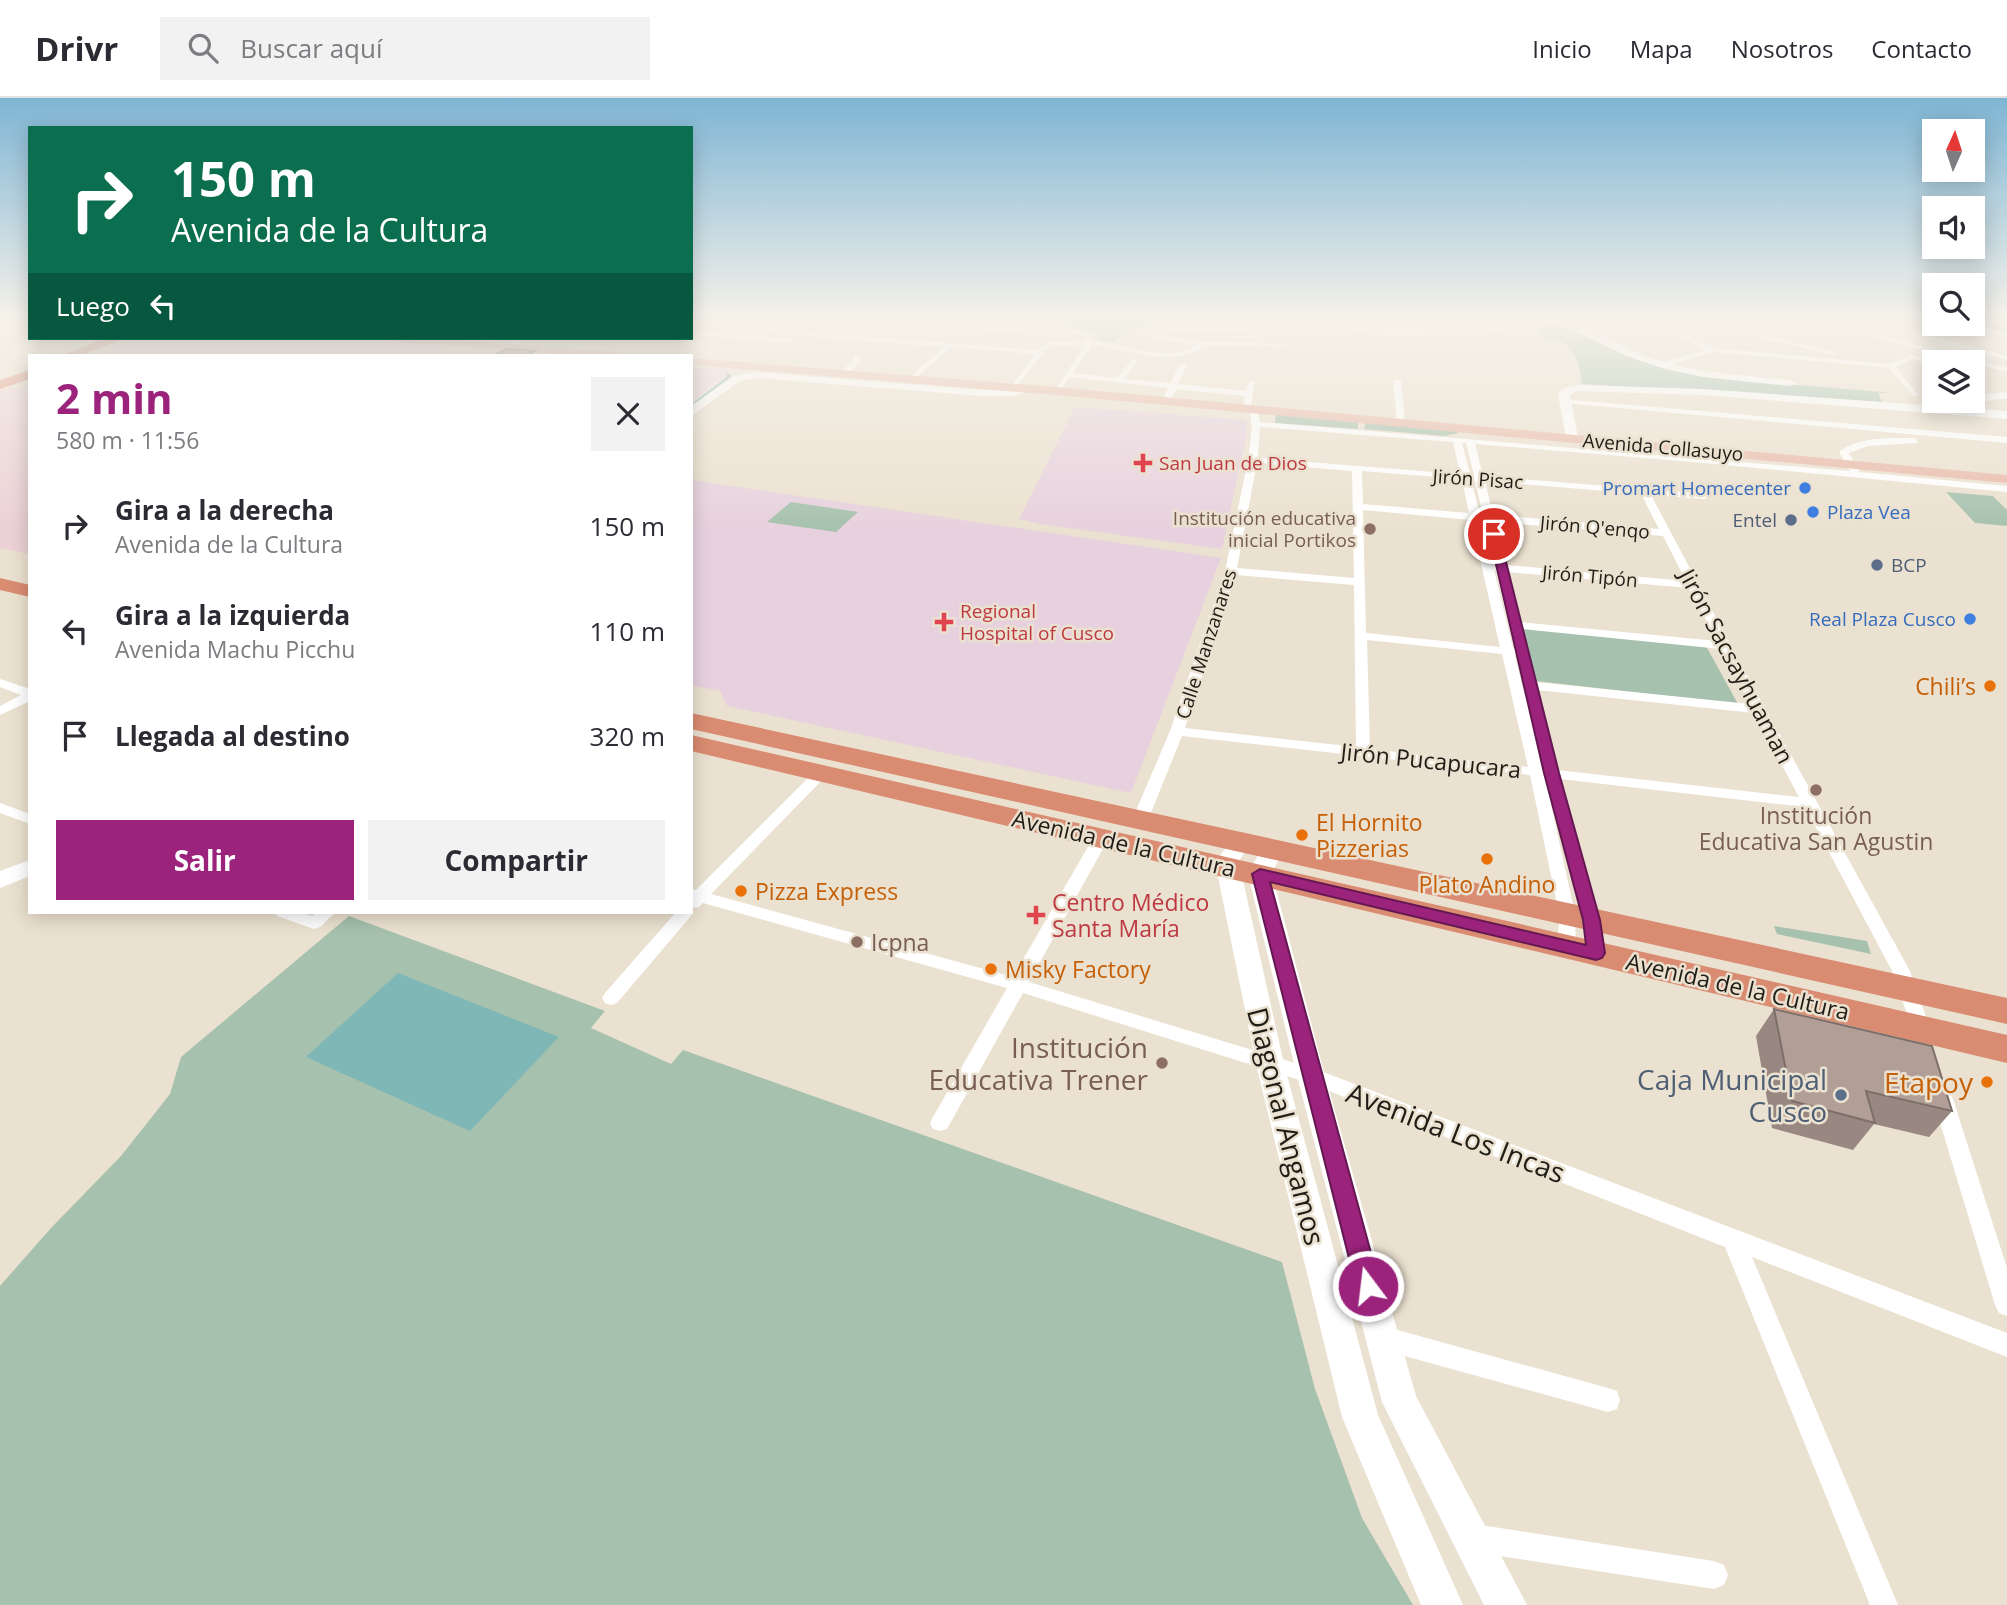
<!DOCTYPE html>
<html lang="es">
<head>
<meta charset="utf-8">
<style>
  body { margin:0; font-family:"Open Sans",sans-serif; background:#f2f2f3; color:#2b2b33; height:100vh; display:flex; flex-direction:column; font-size:26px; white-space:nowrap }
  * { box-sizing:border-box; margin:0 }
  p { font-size:23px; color:#7c7c81 }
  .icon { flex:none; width:38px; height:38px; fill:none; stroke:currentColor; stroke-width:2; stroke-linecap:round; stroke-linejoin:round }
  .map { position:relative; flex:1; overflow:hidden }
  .details { position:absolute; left:28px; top:256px; width:665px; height:560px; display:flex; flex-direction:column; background:#fff; border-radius:0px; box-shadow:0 4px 18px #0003 }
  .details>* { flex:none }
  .guide { position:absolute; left:28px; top:28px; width:665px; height:214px; border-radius:0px; box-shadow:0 4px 18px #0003; background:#0b6e4f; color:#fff; overflow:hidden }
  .needle { width:46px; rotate:3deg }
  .controls { position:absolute; left:1922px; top:21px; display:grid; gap:14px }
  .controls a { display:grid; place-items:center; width:63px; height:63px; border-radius:0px; background:#fff; box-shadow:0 4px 18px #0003; font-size:35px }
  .pin { position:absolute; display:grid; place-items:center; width:60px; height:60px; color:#fff; margin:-30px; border:4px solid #fff; border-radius:50%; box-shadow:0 2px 7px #0007 }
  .me { position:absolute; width:77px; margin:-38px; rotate:345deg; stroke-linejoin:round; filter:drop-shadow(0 0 5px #0008) }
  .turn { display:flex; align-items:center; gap:24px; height:147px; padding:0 28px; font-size:32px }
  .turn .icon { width:91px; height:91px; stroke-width:2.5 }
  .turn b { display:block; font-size:49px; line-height:60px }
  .then { display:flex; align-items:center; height:66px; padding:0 28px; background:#0003; gap:14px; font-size:26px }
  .round { display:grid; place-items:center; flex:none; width:74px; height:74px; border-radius:0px; background:#f2f2f3 }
  .overview { display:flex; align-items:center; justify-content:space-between; height:119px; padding:0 28px }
  h1 { font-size:42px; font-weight:700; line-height:52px; color:#9b237c }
  .action { display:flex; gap:14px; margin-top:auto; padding:14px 28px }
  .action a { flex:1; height:80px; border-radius:0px; background:#9b237c; color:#fff; font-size:28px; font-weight:700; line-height:80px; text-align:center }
  .action a+a { background:#f2f2f3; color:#2b2b33 }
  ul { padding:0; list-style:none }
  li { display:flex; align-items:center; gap:21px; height:105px; padding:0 28px }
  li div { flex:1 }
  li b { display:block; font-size:26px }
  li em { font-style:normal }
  header { display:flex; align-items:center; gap:42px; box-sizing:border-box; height:98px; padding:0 35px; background:#fff; border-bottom:2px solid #e1e1e2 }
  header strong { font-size:33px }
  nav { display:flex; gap:38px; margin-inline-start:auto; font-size:24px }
  .search { width:490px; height:63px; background:#f2f2f3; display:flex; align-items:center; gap:18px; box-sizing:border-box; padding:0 24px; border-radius:0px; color:#7c7c81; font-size:26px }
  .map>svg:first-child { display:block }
  .education { fill:#ebd1d6 }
  .medical { fill:#e7d1de }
  .green { fill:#a6c1ae }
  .water { fill:#7fb6b6 }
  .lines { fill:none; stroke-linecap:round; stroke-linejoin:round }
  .stream { stroke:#7fb6b6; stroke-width:2.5 }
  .street { fill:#fff; fill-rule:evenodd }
  .secondary { fill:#fff; fill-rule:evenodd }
  .primary { fill:#e9baaa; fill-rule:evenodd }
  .highway { fill:#da8c72; fill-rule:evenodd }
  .wall { fill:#988881 }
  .building { fill:#b19e96; stroke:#7c6f69; stroke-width:2 }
  .route { fill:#9b237c; stroke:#651751; stroke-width:2 }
  .health-dot { fill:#e0444e; stroke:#ebe1d0; stroke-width:2.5 }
  .shop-dot { fill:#3f7fe0; stroke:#ebe1d0; stroke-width:2.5 }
  .service-dot { fill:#5c6f8a; stroke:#ebe1d0; stroke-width:2.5 }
  .education-dot { fill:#8d6e63; stroke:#ebe1d0; stroke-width:2.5 }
  .food-dot { fill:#e8710a; stroke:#ebe1d0; stroke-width:2.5 }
  .labels { text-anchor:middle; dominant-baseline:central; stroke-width:5; stroke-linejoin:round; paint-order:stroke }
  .far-street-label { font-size:19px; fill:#201d17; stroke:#ebe1d0 }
  .far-health-label { font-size:19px; fill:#be3a42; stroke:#ebe1d0; text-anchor:start }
  .far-shop-label { font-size:19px; fill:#366cbe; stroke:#ebe1d0; text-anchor:end }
  .far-education-label { font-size:19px; fill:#785e54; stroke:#ebe1d0; text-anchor:end }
  .far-service-label { font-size:19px; fill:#4e5e75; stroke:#ebe1d0; text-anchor:end }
  .street-label { font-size:23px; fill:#201d17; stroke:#ebe1d0 }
  .food-label { font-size:23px; fill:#c56008; stroke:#ebe1d0; text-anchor:start }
  .education-label { font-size:23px; fill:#785e54; stroke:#ebe1d0 }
  .health-label { font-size:23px; fill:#be3a42; stroke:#ebe1d0; text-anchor:start }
  .near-education-label { font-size:28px; fill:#785e54; stroke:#ebe1d0; text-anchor:end }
  .near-service-label { font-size:28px; fill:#4e5e75; stroke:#ebe1d0; text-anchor:end }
  .near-food-label { font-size:28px; fill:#c56008; stroke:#ebe1d0; text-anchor:end }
  .near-street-label { font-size:28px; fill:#201d17; stroke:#ebe1d0 }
</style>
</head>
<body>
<header>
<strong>Drivr</strong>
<div class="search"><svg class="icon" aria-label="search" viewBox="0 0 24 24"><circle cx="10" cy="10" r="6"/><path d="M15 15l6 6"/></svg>Buscar aquí</div>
<nav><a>Inicio</a><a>Mapa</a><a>Nosotros</a><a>Contacto</a></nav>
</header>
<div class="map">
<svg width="2007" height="1507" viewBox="0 0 2007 1507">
  <rect width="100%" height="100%" fill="#ebe1d0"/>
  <g class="education">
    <path d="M141 240H352L553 257H92Z"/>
    <path d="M691 269 733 272 691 303Z"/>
    <path d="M30 287V456L0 450V292Z"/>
  </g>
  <g class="medical">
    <path d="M1075 309 1247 322 1246 340 1222 451 1039 426 1019 421Z"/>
    <path d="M691 382 1221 460 1131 695 727 608 720 593 691 587Z"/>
  </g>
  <g class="green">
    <path d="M1064 222H1151V227L1127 234 1113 244 1100 242 1096 236 1062 227Z"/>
    <path d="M1568 226 1625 257 1674 271 1746 283 1894 295H1878L1882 304 1582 286C1580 263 1572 240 1546 241L1535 231 1536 229Z"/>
    <path d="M1276 317 1358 324V331L1275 325Z"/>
    <path d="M1366 324 1458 333V335L1445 338 1364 331Z"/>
    <path d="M1946 394 1993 398 2007 412V428L1975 425Z"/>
    <path d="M791 404 858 414 836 434 767 424Z"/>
    <path d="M1520 529 1706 548 1738 606 1536 583Z"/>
    <path d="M349 818 605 913 591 930 671 966 683 952 1282 1164 1315 1291 1362 1420 1413 1507H0V1188L51 1130 121 1058 170 996 181 959Z"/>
    <path d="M1774 828 1867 843 1871 856 1777 836Z"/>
  </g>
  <path class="water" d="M398 875 559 939 470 1033 306 959Z"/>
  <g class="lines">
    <g class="stream">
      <path d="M1972 223 2007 232"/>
      <path d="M691 308 730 278 728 277"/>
    </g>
    <g class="street">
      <path d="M716 222 755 224 783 232 1038 252 1050 244 1086 243 1084 238 1077 236 1009 235 846 222 1077 232 1089 235 1093 243C1124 246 1168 266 1197 247L1152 240 1148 232H1152L1157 236 1203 244 1281 245 1284 249 1205 248C1172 271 1128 251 1092 247L1073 275 1117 280 1133 261 1137 263 1124 281 1170 285 1179 267 1183 265 1187 267 1178 286 1246 293 1249 283H1255L1251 307 1258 313 1260 324 1850 373 1839 354C1859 338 1890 340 1914 340L1917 341V345L1868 348 1849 355 1860 374 2007 388V394L1693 364 1475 346 1483 378 1707 396V400L1704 401 1651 397 1731 548 1910 873 1932 936 1930 941 1923 943 1916 941 1914 936 1892 873 1805 709 1560 681 1600 822 1605 855 1602 859H1590L1587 855 1584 822 1545 679 1575 816 1576 848 1573 852H1561L1558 848 1559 816 1530 677 1182 638 1148 722 1145 725H1135L1132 722 1170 633 1225 473 1248 362 1252 329 1250 314 1243 308 1245 298 1176 291 1170 303 1166 305 1162 303 1168 290 1069 279 1059 295H1053L1085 247H1082L1052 248 1046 252 1014 292 1010 290 1035 256 951 249 913 283 910 279 943 249 783 236 754 228ZM1260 329 1453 344 1460 376 1258 360ZM1462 345H1466L1474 377 1470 376ZM1257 365 1352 373 1354 480 1237 470ZM1362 373 1462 381 1469 415 1363 406ZM1471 382 1475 383 1483 417 1480 416ZM1485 383 1641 396 1659 431 1493 417ZM1363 412 1471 422 1500 549 1366 535ZM1481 422 1484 423 1495 466H1492ZM1495 424 1663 438 1686 483 1506 467ZM1494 472 1496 473 1514 550H1513ZM1507 474 1689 490 1717 543 1520 524ZM1235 477 1354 487 1356 649 1185 630ZM1522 531 1721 551 1750 606 1535 584ZM1367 542 1502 556 1528 669 1370 651ZM1516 557 1543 670 1515 558ZM1537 592 1754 615 1799 699 1557 672Z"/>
      <path d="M1369 222H1375L1370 232 1351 236 1166 233 1163 231 1166 229 1351 232 1365 229Z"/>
      <path d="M1454 222H1460V235L1456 237 1452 235Z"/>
      <path d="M1646 222H1653L1698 244 1714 250 1890 266 1911 257 1934 263 1930 265 1912 261 1896 269 1918 297 1914 299 1889 270 1713 254 1664 269 1661 265 1706 252Z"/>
      <path d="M1687 222H1697L1838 255 1834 257Z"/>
      <path d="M1809 222H1818L2007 270V274Z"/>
      <path d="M1857 222H1866L1913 234 1952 226H1970L2007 235V239L1963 228 1920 235 2007 258V262Z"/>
      <path d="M691 232 790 241 794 243 790 245 691 236Z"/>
      <path d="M519 240H528L510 250 503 248Z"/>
      <path d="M853 258H859L862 262 846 278H840V274L854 262Z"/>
      <path d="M1397 281 1401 283 1405 325 1401 328 1397 325 1393 283Z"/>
      <path d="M1561 301 2007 339V345L1564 305H1561Z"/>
      <path d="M0 581 30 591V603L0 617V608L21 597 0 589Z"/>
      <path d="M822 670 827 671 829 674 827 677 711 796 1013 879 1093 740 1101 735 1106 737 1109 740 1029 884 1318 972 2007 1235V1259L1752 1159 1898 1507H1870L1725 1149 1306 984 1023 895 947 1031 940 1033 933 1031 930 1025 933 1019 1007 890 703 805 699 809 691 810V791L696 792 817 671Z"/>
      <path d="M0 705 30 716V726L0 715Z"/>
      <path d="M691 810 693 814 691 818 617 905 611 907 605 905 602 900 605 895 676 814H691Z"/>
      <path d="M275 814H300L312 818 317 814H336L320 829 314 831 277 818Z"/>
      <path d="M1942 990 1949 992 1952 998 2007 1170V1218L1999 1215 1995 1207 1932 998 1935 992Z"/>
      <path d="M1383 1228 1608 1290 1617 1293 1620 1302 1617 1311 1608 1314 1383 1252 1375 1248 1371 1240 1375 1232Z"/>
      <path d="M1474 1426 1714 1463 1724 1467 1728 1477 1724 1487 1714 1491 1474 1454 1464 1450 1460 1440 1464 1430Z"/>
    </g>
    <g class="secondary">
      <path d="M1315 222 1443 233 1492 230 1524 222H1539C1505 244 1349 244 1315 222Z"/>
      <path d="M1552 222C1585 219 1624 252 1657 262 1700 276 1746 277 1791 282L1797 285 1791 288 1703 279 1665 271 1627 258Z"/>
      <path d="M755 274 983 292H1013L1029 288 1035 291 1013 298H983L755 280 740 283 691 318V308L733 278Z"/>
      <path d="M1578 287 1703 291 2007 313V321L1703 297 1578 293 1570 297 1578 340 1572 344 1566 340 1558 296 1564 290Z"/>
      <path d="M2007 294V300L1972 305 1967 303H1972V297Z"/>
      <path d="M1240 737 1248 739 1251 744 1239 763 1240 769 1284 966 1378 1317 1463 1507H1421L1342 1319 1256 966 1216 769 1217 763 1232 739Z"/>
      <path d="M1272 744 1280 746 1283 751 1272 776 1325 978 1416 1298 1527 1507H1484L1382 1304 1297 978 1248 776 1264 746Z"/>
      <path d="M30 762V778L0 790V773Z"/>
    </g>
    <g class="primary">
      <path d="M380 240H428L617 254 623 257H574L386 243Z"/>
      <path d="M691 260 1056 289 2007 377V385L1056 297 691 267Z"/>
    </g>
    <g class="highway">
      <path d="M106 240H125L82 257H62Z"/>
      <path d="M30 272V281L0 291V282Z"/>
      <path d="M0 480 30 487V499L0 492Z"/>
      <path d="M691 615 2007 900V926L691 631Z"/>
      <path d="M691 637 2007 937V965L691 653Z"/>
    </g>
  </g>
  <path class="wall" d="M1774 911 1952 1013 1929 1039 1874 1026 1853 1052 1772 1030 1756 938Z"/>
  <g class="building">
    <path d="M507 251 535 253 527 257H494Z"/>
    <path d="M1774 911 1932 948 1952 1013 1866 993 1875 1025 1792 1003Z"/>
  </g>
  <linearGradient id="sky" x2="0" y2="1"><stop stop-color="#7eb5d4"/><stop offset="0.51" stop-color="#f6f2ea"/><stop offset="1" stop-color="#f6f2ea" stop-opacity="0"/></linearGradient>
  <rect width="2007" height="433" fill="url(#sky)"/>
  <path class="route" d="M1494 433 1499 436 1559 675 1600 822 1605 855 1602 860 1596 862 1270 784 1380 1188 1376 1196 1368 1199 1360 1196 1356 1188 1252 776 1260 771 1586 847 1583 822 1544 675 1489 436Z"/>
  <g class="health-dot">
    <path d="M1139.5 354.5h7v7h7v7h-7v7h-7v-7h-7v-7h7z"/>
    <path d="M940.5 513.5h7v7h7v7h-7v7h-7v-7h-7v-7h7z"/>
    <path d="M1032.5 806.5h7v7h7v7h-7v7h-7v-7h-7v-7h7z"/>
  </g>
  <g class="shop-dot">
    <circle cx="1805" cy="390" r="7"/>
    <circle cx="1813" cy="414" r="7"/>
    <circle cx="1970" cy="521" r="7"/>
  </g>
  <g class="service-dot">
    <circle cx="1791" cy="422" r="7"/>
    <circle cx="1877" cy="467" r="7"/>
    <circle cx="1841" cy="997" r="7"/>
  </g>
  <g class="education-dot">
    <circle cx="1370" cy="431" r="7"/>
    <circle cx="1816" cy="692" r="7"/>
    <circle cx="857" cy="844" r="7"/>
    <circle cx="1162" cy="965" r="7"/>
  </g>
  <g class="food-dot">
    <circle cx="1990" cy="588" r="7"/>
    <circle cx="1302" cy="737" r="7"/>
    <circle cx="1487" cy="761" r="7"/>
    <circle cx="741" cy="793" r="7"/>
    <circle cx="991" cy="871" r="7"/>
    <circle cx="1987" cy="984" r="7"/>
  </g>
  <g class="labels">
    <g class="far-street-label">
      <text transform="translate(1663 349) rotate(5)">Avenida Collasuyo</text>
      <text transform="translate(1478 381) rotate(4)">Jirón Pisac</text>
      <text transform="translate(1595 429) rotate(5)">Jirón Q'enqo</text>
      <text transform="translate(1590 478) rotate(5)">Jirón Tipón</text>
      <text transform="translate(1206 546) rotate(-72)">Calle Manzanares</text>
    </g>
    <g class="far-health-label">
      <text x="1159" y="365">San Juan de Dios</text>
      <text x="960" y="513">Regional<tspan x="960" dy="22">Hospital of Cusco</tspan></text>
    </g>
    <g class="far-shop-label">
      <text x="1791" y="390">Promart Homecenter</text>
      <text x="1827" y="414" text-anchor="start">Plaza Vea</text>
      <text x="1956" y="521">Real Plaza Cusco</text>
    </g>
    <g class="far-education-label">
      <text x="1356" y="420">Institución educativa<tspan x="1356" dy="22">inicial Portikos</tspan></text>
    </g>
    <g class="far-service-label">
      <text x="1777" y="422">Entel</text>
      <text x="1891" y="467" text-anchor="start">BCP</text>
    </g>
    <g class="street-label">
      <text transform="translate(1737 568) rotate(62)">Jirón Sacsayhuaman</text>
      <text transform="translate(1431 662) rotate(6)">Jirón Pucapucara</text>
      <text transform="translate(1124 745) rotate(13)">Avenida de la Cultura</text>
      <text transform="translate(1738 888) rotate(13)">Avenida de la Cultura</text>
    </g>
    <g class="food-label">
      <text x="1976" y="588" text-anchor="end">Chili’s</text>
      <text x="1316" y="724">El Hornito<tspan x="1316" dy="26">Pizzerias</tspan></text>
      <text x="1487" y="786" text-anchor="middle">Plato Andino</text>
      <text x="755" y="793">Pizza Express</text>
      <text x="1005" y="871">Misky Factory</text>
    </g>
    <g class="education-label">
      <text x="1816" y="717">Institución<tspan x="1816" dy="26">Educativa San Agustin</tspan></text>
      <text x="871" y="844" text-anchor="start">Icpna</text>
    </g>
    <g class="health-label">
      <text x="1052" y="804">Centro Médico<tspan x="1052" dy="26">Santa María</tspan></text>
    </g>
    <g class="near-education-label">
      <text x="1148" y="949">Institución<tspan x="1148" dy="32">Educativa Trener</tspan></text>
    </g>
    <g class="near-service-label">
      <text x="1827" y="981">Caja Municipal<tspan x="1827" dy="32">Cusco</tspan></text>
    </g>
    <g class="near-food-label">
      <text x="1973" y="984">Etapoy</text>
    </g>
    <g class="near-street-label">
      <text transform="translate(1287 1028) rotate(76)">Diagonal Angamos</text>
      <text transform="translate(1456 1034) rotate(21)">Avenida Los Incas</text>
    </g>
  </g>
</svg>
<div class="controls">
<a><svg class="needle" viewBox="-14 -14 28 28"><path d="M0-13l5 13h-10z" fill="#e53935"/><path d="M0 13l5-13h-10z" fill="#7c7c81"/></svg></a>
<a><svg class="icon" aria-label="sound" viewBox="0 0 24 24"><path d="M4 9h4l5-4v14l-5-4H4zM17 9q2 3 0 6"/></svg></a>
<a><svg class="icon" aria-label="search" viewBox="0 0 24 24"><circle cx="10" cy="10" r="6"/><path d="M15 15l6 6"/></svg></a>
<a><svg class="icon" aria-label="layers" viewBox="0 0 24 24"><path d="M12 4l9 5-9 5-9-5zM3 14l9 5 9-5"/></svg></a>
</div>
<div class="pin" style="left:1494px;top:436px;background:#d93025"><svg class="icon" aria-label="arrive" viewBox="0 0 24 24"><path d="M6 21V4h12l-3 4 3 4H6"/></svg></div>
<svg class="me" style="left:1368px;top:1188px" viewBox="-20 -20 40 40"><circle r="17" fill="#9b237c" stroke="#fff" stroke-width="3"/><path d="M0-11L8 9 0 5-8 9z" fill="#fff"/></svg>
<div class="guide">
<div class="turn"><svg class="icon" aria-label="right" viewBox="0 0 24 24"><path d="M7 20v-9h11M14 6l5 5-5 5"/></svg><div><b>150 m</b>Avenida de la Cultura</div></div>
<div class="then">Luego<svg class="icon" aria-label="left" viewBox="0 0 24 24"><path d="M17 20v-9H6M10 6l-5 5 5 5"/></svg></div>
</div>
<section class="details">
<div class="overview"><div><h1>2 min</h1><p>580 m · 11:56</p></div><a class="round"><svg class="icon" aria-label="close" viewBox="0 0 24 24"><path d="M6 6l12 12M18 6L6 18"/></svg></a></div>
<ul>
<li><svg class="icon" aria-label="right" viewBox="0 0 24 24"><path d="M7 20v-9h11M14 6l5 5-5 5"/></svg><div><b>Gira a la derecha</b><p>Avenida de la Cultura</p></div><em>150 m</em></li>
<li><svg class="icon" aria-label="left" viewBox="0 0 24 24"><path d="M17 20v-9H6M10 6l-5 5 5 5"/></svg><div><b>Gira a la izquierda</b><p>Avenida Machu Picchu</p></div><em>110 m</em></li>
<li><svg class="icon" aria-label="arrive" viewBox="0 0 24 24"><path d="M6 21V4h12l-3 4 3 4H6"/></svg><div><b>Llegada al destino</b></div><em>320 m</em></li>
</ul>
<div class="action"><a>Salir</a><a>Compartir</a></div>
</section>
</div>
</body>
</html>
